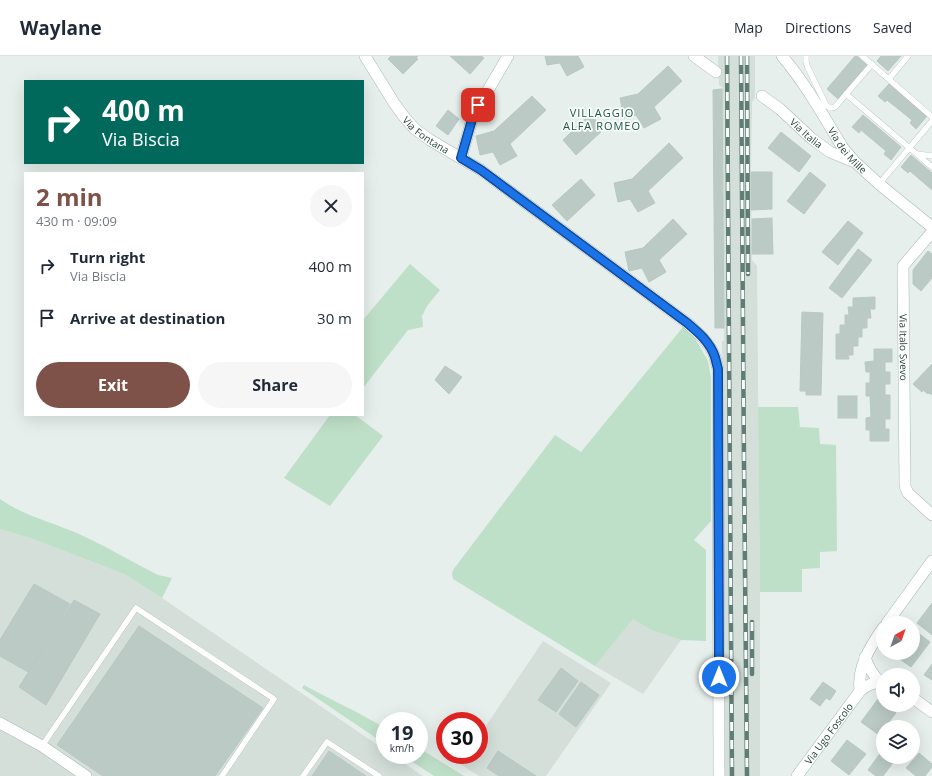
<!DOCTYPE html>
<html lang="en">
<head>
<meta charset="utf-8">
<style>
  body { margin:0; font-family:"Open Sans",sans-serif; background:#f6f6f7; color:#1f2937; height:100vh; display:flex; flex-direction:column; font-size:15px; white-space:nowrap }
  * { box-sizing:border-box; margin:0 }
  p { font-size:13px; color:#747a83 }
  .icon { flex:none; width:22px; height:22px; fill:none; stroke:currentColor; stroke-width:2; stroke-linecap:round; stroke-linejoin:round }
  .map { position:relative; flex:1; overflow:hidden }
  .side { position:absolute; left:24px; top:116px; width:340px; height:244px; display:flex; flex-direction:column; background:#fff; border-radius:0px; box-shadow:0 4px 16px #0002 }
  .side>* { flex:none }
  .top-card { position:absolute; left:24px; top:24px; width:340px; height:84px; border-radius:0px; box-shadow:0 4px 16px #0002; background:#00695c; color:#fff; overflow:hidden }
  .needle { width:26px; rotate:40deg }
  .controls { position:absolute; left:876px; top:560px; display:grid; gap:8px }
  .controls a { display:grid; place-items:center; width:44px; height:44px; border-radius:50%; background:#fff; box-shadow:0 4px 16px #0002; font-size:20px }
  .speed { position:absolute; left:376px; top:656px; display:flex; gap:8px; font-size:20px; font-weight:700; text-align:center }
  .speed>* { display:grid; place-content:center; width:52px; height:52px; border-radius:50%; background:#fff; box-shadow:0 4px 16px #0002; line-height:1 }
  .speed small { font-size:10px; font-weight:400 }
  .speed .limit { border:6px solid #d22; background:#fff; color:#111 }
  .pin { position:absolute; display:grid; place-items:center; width:34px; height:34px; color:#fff; margin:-17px; border-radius:8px; box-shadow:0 2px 6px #0006 }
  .me { position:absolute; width:44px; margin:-22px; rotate:0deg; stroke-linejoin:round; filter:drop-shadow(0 0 3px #0008) }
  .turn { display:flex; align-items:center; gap:14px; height:84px; padding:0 12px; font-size:18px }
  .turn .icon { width:52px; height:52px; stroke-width:2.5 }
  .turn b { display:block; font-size:28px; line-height:34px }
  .round { display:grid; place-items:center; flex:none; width:42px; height:42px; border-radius:21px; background:#f6f6f7 }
  .head { display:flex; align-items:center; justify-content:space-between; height:68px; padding:0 12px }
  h1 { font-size:24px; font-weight:700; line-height:30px; color:#7f5249 }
  .button { display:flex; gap:8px; margin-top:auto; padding:8px 12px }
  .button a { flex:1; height:46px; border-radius:24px; background:#7f5249; color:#fff; font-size:16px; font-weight:700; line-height:46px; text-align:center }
  .button a+a { background:#f6f6f7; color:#1f2937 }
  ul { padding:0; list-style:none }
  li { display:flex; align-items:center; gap:12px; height:52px; padding:0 12px }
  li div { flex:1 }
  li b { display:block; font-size:15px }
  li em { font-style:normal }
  header { display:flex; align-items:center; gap:24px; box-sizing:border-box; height:56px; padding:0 20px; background:#fff; border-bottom:1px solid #e0e1e3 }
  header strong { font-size:19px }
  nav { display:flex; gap:22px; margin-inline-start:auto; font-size:14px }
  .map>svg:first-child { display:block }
  .built { fill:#d4dfda }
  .green { fill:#bfe0c8 }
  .building { fill:#bbcac4; stroke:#b8c9c2 }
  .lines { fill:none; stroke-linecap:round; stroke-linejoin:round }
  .lane-casing { stroke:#a8b8b2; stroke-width:6 }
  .street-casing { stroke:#a8b8b2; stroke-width:12 }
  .lane { stroke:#fff; stroke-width:5.5 }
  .street { stroke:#fff; stroke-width:11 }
  .rail-casing { stroke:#5f7d75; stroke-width:4.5 }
  .rail { stroke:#f7fbf9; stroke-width:3; stroke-dasharray:9; stroke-linecap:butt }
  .route-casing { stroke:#114b97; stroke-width:10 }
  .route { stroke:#1a73e8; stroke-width:7 }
  .labels { text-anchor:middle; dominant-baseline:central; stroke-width:3.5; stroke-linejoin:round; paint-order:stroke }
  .street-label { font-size:10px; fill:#24423a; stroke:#f7fbf9 }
  .neighbourhood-label { font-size:11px; letter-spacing:1px; fill:#1f5548; stroke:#f7fbf9 }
</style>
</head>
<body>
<header>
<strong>Waylane</strong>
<nav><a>Map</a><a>Directions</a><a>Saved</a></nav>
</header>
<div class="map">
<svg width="932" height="720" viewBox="0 0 932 720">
  <rect width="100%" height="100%" fill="#e6efeb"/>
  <g class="built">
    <path d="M718 0H755V42L752 46 751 116 752 204 757 210 760 536V720H724L722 333V285H724L722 31 719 29Z"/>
    <path d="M0 473 33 483 124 518 162 542 385 694V699H392L423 720H0Z"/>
    <path d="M633 562 651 574 681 584 643 638 595 610Z"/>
    <path d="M543 585 611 627 546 720H479L460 708 466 699H479V680Z"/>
  </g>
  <g class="green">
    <path d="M410 208 440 234 427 250 422 260 423 271 408 274 363 332V264Z"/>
    <path d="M683 271 692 277 708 305 711 322V465L694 484 706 494V585L681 584 651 574 633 563 595 610 453 523 452 518 453 514 555 379 581 396Z"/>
    <path d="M758 351H798L800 371 819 372 820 388 836 389 837 495 820 496V512L802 513V536H760Z"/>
    <path d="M330 359H355L383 380 330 450 284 422Z"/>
    <path d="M0 443C24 460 52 466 79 478 106 490 132 506 158 519L172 522 162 542 124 518 33 483 0 473Z"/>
    <path d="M304 629C331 644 359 656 385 672V688L302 632Z"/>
    <path d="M419 692 464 720H434L402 699H419Z"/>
  </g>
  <g class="building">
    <path d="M391 0H418L416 2 418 3 403 18 388 3Z"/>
    <path d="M450 0H481L484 2 470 18Z"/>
    <path d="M545 0H578L584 11 567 20 560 7 547 9Z"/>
    <path d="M855 0H857L867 9 838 43 827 33Z"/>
    <path d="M881 0H901L888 15 877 5Z"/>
    <path d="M668 10 682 25 654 51 661 63 644 72 636 59 624 62 620 42 638 38Z"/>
    <path d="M889 28 927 60 916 73 910 67 912 64 887 44 885 46 878 40Z"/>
    <path d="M722 33 724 272H715L713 34Z"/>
    <path d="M532 40 546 54 510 88 517 100 500 109 493 96 480 99 476 80 494 75Z"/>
    <path d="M448 54 459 63 448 79 436 70Z"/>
    <path d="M590 58 604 73 576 99 563 84Z"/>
    <path d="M863 59 901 91 891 104 884 98 886 95 861 74 859 77 852 71Z"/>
    <path d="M781 76 811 100 799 116 768 92Z"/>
    <path d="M669 87 683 102 648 135 655 147 638 156 630 143 618 146 614 127 632 123Z"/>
    <path d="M911 99 932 117V134L910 115 908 117 901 111Z"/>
    <path d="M751 116H772V153L751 154Z"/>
    <path d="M810 116 826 129 804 158 787 145Z"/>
    <path d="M581 123 595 139 567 165 552 149Z"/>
    <path d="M772 162 773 198H752V163Z"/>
    <path d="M673 163 687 178 659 204 666 216 649 226 642 212 629 215 625 196 643 192Z"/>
    <path d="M848 165 863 177 838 209 822 196Z"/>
    <path d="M858 193 872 204 842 242 829 232Z"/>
    <path d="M928 195 932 198V222L921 235 913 228V214Z"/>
    <path d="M875 241V253H870L871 262H867V272H862V281H858V290H853V299H848L849 303H836V278H840V269H845V259H849L848 251H853V242Z"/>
    <path d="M802 256 823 257 821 339H806V335H800Z"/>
    <path d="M874 293H892V306H885V316H890V328H885V339H890V363H885V373H889V385H870V374H866V362L871 361 870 340H866V327H870V316H866L865 306 874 305Z"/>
    <path d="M932 308V339L929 337 928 338 923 334 922 336 913 328Z"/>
    <path d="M445 310 462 321 449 338 435 324Z"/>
    <rect x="838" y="340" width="19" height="22"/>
    <path d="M34 528 70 548 28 616 0 600V584Z"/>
    <path d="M74 544 100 558 46 649 19 631Z"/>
    <path d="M932 547V579L917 567Z"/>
    <path d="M139 570 263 652 215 720H103L57 689Z"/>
    <path d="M913 573 930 586 911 611 894 599 896 597H913Z"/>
    <path d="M932 608V624L924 619Z"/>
    <path d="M561 612 578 625 556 656 538 644Z"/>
    <path d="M581 626 599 639 576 671 559 658Z"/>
    <path d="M823 626 836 635 830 644 826 642 820 650 810 643Z"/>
    <path d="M878 643 883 647V649H886L896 657 885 671H883V674L879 679 861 666Z"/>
    <path d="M847 684 866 698 849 719 831 705Z"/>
    <path d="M329 695 366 720H312Z"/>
    <path d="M498 695 536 720H499L487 712Z"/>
    <path d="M882 695 883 701H890L895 704 883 720H876L868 714Z"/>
    <path d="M919 697 932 708V711L925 720H916L906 712Z"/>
  </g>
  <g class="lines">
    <defs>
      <g id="lane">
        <path d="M806 0V6L808 12 826 49C829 52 831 53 835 51L872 8"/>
        <path d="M862 0 932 61"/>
        <path d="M889 23 908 0"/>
        <path d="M846 38 932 111"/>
        <path d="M917 98 932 100"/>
        <path d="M879 128 932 65"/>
        <path d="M42 690 136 552 274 643 222 720"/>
        <path d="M303 720 327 686 379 720"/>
      </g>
      <g id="street">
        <path id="s1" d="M365 0 394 47 405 62 415 73 430 84 481 114 686 266C697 276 710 286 715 301 716 305 717 309 718 313L719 720"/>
        <path d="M694 0 716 16"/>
        <path id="s2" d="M782 0C806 28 824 61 843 92L855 106 879 128 932 171"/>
        <path id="s3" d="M762 40 780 53 811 82 830 96 852 105"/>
        <path d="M461 102 473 60 508 0"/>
        <path id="s4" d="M932 176 903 210 905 430 908 437 932 459"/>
        <path d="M887 567 932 505"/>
        <path d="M865 601C868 611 873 619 880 626"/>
        <path d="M860 635C857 611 870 591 883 572"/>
        <path d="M913 642 932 656"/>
        <path d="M0 667 42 690 86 720"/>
        <path id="s5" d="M797 720 860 635C867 629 873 626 883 627"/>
      </g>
    </defs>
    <use href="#lane" class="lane-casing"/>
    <use href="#street" class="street-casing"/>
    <use href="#lane" class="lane"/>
    <use href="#street" class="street"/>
    <defs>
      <g id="rail">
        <path d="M727 0 732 720"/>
        <path d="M741 0 744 407 747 720"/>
        <path d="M747 0 748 218"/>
        <path d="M752 566V618"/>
      </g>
    </defs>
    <use href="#rail" class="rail-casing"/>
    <use href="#rail" class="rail"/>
  </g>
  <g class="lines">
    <defs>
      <path id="route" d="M478 49 473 60 461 102 481 114 686 266C698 276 710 286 715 301 716 305 717 309 718 313L719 621"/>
    </defs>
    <use href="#route" class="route-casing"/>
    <use href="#route" class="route"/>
  </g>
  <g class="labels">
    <g class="street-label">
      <text stroke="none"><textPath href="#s3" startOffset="58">Via Italia</textPath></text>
      <text stroke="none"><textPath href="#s1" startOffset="101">Via Fontana</textPath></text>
      <text stroke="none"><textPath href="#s2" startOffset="115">Via dei Mille</textPath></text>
      <text stroke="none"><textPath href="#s4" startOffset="126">Via Italo Svevo</textPath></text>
      <text stroke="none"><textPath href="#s5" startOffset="53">Via Ugo Foscolo</textPath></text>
    </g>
    <g class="neighbourhood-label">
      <text x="602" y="56">VILLAGGIO<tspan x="602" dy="13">ALFA ROMEO</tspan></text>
    </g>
  </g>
</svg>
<div class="controls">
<a><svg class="needle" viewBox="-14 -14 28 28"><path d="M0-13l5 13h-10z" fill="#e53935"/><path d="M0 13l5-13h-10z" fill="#747a83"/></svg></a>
<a><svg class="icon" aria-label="sound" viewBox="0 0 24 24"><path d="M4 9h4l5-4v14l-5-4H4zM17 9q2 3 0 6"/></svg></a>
<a><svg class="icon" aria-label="layers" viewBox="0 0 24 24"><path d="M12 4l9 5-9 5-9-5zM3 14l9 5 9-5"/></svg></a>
</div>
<div class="speed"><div>19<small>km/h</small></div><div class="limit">30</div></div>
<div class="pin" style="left:478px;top:49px;background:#d93025"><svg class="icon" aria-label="arrive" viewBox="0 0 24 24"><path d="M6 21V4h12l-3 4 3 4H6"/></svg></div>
<svg class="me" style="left:719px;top:621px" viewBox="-20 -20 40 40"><circle r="17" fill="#1a73e8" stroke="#fff" stroke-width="3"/><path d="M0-11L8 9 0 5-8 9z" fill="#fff"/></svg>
<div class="top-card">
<div class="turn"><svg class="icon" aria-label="right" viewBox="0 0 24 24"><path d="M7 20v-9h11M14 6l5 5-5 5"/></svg><div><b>400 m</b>Via Biscia</div></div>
</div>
<section class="side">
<div class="head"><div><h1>2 min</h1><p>430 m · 09:09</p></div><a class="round"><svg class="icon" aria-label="close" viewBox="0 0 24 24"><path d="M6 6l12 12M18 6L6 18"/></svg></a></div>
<ul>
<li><svg class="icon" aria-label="right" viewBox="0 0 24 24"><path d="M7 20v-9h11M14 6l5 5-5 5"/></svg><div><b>Turn right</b><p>Via Biscia</p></div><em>400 m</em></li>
<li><svg class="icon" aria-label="arrive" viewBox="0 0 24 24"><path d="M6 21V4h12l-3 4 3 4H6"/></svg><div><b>Arrive at destination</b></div><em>30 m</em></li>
</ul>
<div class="button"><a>Exit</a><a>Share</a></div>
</section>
</div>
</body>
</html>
